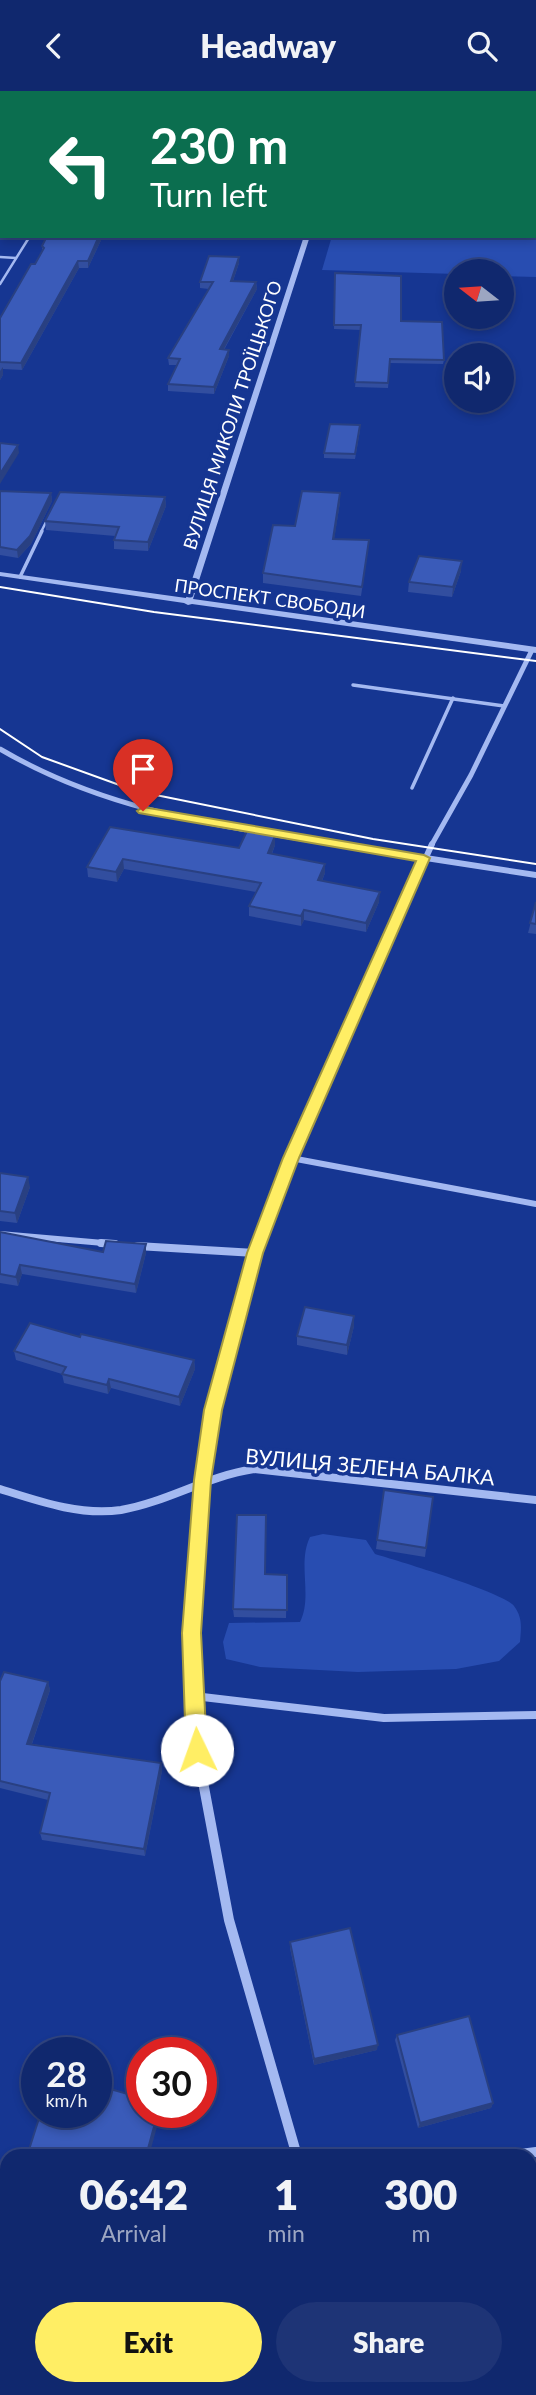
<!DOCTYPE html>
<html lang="en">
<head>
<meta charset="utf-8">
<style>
  body { margin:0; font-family:Lato,sans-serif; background:#1e3476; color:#f1f3f6; height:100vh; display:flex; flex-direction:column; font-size:26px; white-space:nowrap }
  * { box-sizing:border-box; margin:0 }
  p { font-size:23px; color:#9ca6c2 }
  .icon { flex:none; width:38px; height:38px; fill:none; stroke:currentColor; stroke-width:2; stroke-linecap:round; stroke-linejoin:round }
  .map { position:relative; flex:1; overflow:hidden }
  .details { position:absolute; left:0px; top:2058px; width:537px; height:247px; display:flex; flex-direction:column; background:#10286e; border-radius:21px 21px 0 0; box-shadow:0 4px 10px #0003,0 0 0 2px #304481 }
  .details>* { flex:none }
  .banner { position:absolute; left:0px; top:0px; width:537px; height:147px; box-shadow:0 4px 10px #0003,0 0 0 2px #304481; background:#0b6e4f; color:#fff; overflow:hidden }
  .needle { width:46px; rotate:287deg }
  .controls { position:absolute; left:444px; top:168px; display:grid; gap:14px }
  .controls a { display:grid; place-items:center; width:70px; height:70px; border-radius:50%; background:#10286e; box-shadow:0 4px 10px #0003,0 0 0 2px #304481; font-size:35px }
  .speed { position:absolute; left:21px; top:1946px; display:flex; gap:14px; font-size:35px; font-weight:700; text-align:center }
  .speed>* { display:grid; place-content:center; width:91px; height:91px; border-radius:50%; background:#10286e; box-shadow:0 4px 10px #0003,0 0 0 2px #304481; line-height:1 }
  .speed small { font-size:18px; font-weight:400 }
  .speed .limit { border:10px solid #d22; background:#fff; color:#111 }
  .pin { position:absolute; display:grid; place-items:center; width:60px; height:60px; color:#fff; margin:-72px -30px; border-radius:50% 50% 50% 0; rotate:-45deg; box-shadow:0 0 7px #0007 }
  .pin .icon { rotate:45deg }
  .me { position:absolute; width:77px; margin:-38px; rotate:357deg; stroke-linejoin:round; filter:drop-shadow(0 0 5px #0008) }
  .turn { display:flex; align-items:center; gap:24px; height:147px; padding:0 35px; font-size:32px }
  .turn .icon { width:91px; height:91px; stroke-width:2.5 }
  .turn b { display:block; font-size:49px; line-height:60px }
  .eta { display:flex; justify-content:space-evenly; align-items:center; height:119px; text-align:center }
  .eta b { font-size:42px; font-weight:800; line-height:49px }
  .action { display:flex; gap:14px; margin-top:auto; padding:14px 35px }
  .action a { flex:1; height:80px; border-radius:42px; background:#ffee64; color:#111; font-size:28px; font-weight:800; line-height:80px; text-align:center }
  .action a+a { background:#1e3476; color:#f1f3f6 }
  header { display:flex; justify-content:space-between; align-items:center; height:91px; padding:0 35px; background:#10286e; font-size:32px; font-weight:800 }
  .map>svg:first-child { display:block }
  .green { fill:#284db1 }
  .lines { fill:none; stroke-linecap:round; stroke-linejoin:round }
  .service-far1 { stroke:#a4b9f1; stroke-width:2.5 }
  .service { stroke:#a4b9f1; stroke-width:3.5 }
  .minor-far4 { stroke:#a4b9f1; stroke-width:2.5 }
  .minor-far3 { stroke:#a4b9f1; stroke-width:5 }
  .minor-far2 { stroke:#a4b9f1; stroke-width:6 }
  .minor-far1 { stroke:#a4b9f1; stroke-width:8 }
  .minor { stroke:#a4b9f1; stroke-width:10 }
  .tertiary { fill:#a4b9f1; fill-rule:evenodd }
  .tram { stroke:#fff; stroke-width:2 }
  .wall { fill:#324e9f }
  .shaded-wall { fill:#294082 }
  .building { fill:#3a5bb9; stroke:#294082; stroke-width:2 }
  .route { fill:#ffee64; stroke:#a69b41; stroke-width:2 }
  .labels { text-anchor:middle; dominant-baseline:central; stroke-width:7; stroke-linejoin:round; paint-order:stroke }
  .far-street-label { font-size:18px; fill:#fff; stroke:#163692 }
  .street-label { font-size:21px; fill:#fff; stroke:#163692 }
</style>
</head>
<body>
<header><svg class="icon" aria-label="back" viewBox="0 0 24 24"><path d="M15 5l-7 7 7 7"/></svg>Headway<svg class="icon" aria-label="search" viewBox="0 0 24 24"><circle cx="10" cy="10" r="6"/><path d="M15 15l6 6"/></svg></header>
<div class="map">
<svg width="536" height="2304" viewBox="0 0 536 2304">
  <rect width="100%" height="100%" fill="#163692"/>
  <g class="green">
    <path d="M536 132V186L502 185V180H457V183L322 179 332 145H536Z"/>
    <path d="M323 1443 366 1449 375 1463C398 1470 503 1501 514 1515 523 1527 521 1537 520 1551L499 1570 456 1578 358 1581 260 1576 226 1568 223 1551 229 1532 300 1531C313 1505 297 1473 310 1446Z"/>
  </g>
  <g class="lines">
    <path class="service-far1" d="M41 441 47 429"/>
    <g class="service">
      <path d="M20 486 42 440"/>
      <path d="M353 594 504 615"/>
      <path d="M412 697 453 607"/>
    </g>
    <g class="minor-far4">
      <path d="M0 166 16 167"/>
      <path d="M0 193 30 145"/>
    </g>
    <g class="minor-far3">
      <path d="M0 658C109 722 223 735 345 755"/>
      <path d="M431 755 471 684 532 559"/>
    </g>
    <g class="minor-far2">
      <path d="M335 753 536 784"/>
      <path d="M291 1067 536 1113"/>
      <path d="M0 1143 115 1153"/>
      <path d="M258 1154 291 1067 432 753"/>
    </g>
    <g class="minor-far1">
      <path d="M101 1152 115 1153"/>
      <path d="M137 1155 255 1162"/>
      <path d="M0 1398C38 1410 80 1425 121 1419 167 1411 207 1385 254 1378L536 1409"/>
      <path d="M194 1605 384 1627 536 1624"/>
      <path d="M197 1660 192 1542 203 1389 213 1319 259 1152"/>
    </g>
    <g class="minor">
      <path d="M197 1659 229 1829 297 2065"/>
      <path d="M505 2065 536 2061"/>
      <path d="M395 2298 397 2304"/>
    </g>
    <path class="tertiary" d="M304 145H310L193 508 536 556V562L192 513 188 514 184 512 0 485V481L186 507Z"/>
    <g class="tram">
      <path d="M0 496 154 521 536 570"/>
      <path d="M0 638 42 666 136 700 373 748 536 773"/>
    </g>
  </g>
  <g class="wall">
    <path d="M60 0H536V103V2H63Z"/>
    <path d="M103 145 88 177H79L22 279 3 278V284L0 289V227L35 173 42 161V155Z"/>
    <path d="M239 172 233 190 256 191 257 198 224 259H229V265L214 303 168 300V293L177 274H169L168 267 209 198 200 197V191Z"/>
    <path d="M335 182 401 230 444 269 443 273 390 272 388 297 355 296 361 239 334 238Z"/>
    <path d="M360 339 355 368 324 367V362Z"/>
    <path d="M0 400 51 402 52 410 31 453 18 467 0 464Z"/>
    <path d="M165 406 166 415 148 460 114 458V449L115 445 46 439 45 430Z"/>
    <path d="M340 411 334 448 368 459 361 505 263 492V482L295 435Z"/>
    <path d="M461 480 452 506 408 501 409 491Z"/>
    <path d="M110 736 239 757 275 754 272 763 325 782 322 790 379 811 366 841 304 829 301 835 249 825V815L256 801 124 778 117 791 88 786 87 776Z"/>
    <path d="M536 811V843L528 842Z"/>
    <path d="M0 1082 30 1096 17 1132 0 1130Z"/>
    <path d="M0 1141 103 1161 146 1153V1162L136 1202 22 1183 18 1195 0 1192Z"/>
    <path d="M354 1225V1235L347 1264 297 1254V1245Z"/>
    <path d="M80 1246 194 1269 195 1278 180 1315 111 1297 108 1303 64 1292 62 1283 16 1269 14 1260Z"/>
    <path d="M384 1399 433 1406 425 1466 376 1458Z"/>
    <path d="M265 1483 287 1484 286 1527 234 1526 233 1518Z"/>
    <path d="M0 1590 48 1591 50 1599 32 1653 161 1672 162 1680 145 1765 42 1749 40 1742 48 1709 0 1697Z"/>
    <path d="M290 1851 377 1959 314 1974 290 1857Z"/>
    <path d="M397 1944 493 2012 491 2017 418 2037 395 1949Z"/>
  </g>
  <g class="shaded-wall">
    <path d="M99 145H103L88 177V170Z"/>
    <path d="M239 166V172L231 196V190Z"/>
    <path d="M78 170 79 177 22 279 21 272Z"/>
    <path d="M256 191 257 198 220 265V258Z"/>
    <path d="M229 259V265L214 303V296Z"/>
    <path d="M3 276V284L0 289V280Z"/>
    <path d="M18 354 19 362 0 393V383Z"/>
    <path d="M51 402 52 410 31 453 18 467 17 459Z"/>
    <path d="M340 402V411L333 457V448Z"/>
    <path d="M165 406 166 415 148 460V451Z"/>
    <path d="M462 470 461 480 452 506 453 496Z"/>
    <path d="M275 745V754L268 772V762Z"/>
    <path d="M123 768 124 778 117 791 116 781Z"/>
    <path d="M325 773V782L318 799V789Z"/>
    <path d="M380 801 379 811 366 841V832Z"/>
    <path d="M304 819V829L301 835V825Z"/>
    <path d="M28 1086 30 1096 17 1132 15 1122Z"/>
    <path d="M146 1153V1162L136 1202 135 1193Z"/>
    <path d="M20 1174 22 1183 18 1195 16 1186Z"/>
    <path d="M354 1225V1235L347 1264V1254Z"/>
    <path d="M194 1269 195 1278 180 1315 179 1306Z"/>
    <path d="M109 1288 111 1297 108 1303 107 1294Z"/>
    <path d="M48 1591 50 1599 29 1661 27 1653Z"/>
    <path d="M161 1672 162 1680 145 1765 144 1758Z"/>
    <path d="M378 1954 377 1959 314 1974V1968Z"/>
    <path d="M493 2012 491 2017 418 2037 420 2032Z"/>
    <path d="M158 2021H161L149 2065H146Z"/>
    <path d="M10 2298H13L12 2304H8Z"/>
  </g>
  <g class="building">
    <path d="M69 0H536V96V2H72Z"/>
    <path d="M0 14 2 15V102H0Z"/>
    <path d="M47 145H99L88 170H78L21 272 0 271V227L31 173H35L44 157 42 155Z"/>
    <path d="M209 165 239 166 231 190 256 191 220 258 229 259 214 296 168 293 180 268 168 267 213 191H200Z"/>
    <path d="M335 182 401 185V230L442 231 444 269 390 268 388 292 355 291 361 234H334Z"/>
    <path d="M330 333 360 334 355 363 324 362Z"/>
    <path d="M0 352 18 354 0 383Z"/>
    <path d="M0 400 51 402 30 445 17 459 0 456Z"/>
    <path d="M302 400 340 402 333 448 369 449 362 496 263 482 273 434 295 435Z"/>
    <path d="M60 401 165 406 148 451 114 449 119 436 45 430Z"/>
    <path d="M419 465 462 470 453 496 409 491Z"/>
    <path d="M110 736 239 757 247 740 275 745 268 762 325 773 318 789 380 801 366 832 304 819 301 825 249 815 261 792 123 768 116 781 87 776Z"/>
    <path d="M536 811V833L530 832Z"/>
    <path d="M0 1082 28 1086 15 1122 0 1120Z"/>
    <path d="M0 1141 103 1161 106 1150 146 1153 135 1193 20 1174 16 1186 0 1183Z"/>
    <path d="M305 1216 354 1225 347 1254 297 1245Z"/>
    <path d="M30 1232 80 1246 81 1243 194 1269 179 1306 109 1288 107 1294 62 1283 66 1276 14 1260Z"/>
    <path d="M384 1399 433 1406 426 1457 377 1449Z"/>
    <path d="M237 1424H266L265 1483 287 1484V1519L233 1518Z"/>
    <path d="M4 1581 48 1591 27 1653 161 1672 144 1758 40 1742 50 1702 0 1690V1590Z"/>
    <path d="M350 1837 378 1954 314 1968 290 1851Z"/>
    <path d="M469 1925 493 2012 420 2032 397 1944Z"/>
    <path d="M96 1994 142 2007V2021H158L146 2065H27L41 2021H96Z"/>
    <path d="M530 2139 536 2152V2223L530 2226Z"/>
    <path d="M0 2279 7 2281V2298H10L8 2304H0Z"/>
    <path d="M111 2298H209V2304H110Z"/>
  </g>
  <path class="route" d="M143 716 424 764 430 767 299 1067 263 1162 222 1319 211 1389 201 1542 207 1659 204 1666 197 1669 189 1666 186 1659 182 1542 194 1389 204 1319 247 1162 283 1067 416 770 139 722 137 720Z"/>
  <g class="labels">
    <g class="far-street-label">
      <text transform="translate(232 324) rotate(-72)">ВУЛИЦЯ МИКОЛИ ТРОЇЦЬКОГО</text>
      <text transform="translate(270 507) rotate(8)">ПРОСПЕКТ СВОБОДИ</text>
    </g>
    <g class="street-label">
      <text transform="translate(370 1375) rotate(5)">ВУЛИЦЯ ЗЕЛЕНА БАЛКА</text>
    </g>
  </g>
</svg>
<div class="controls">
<a><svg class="needle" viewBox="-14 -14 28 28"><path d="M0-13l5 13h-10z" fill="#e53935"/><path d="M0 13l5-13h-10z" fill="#9ca6c2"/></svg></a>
<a><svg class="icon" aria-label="sound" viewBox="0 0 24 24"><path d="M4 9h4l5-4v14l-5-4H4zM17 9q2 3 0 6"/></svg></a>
</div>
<div class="speed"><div>28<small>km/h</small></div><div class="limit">30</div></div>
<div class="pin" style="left:143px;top:720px;background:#d93025"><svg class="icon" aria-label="arrive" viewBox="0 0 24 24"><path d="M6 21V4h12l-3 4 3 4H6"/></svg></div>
<svg class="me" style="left:197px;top:1659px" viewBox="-20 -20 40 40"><circle r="19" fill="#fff"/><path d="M0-13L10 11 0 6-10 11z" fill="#ffee64"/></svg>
<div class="banner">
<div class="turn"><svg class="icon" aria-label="left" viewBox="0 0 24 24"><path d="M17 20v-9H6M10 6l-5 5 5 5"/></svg><div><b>230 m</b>Turn left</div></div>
</div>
<section class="details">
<div class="eta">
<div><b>06:42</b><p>Arrival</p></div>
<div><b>1</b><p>min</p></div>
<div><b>300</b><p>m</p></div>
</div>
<div class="action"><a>Exit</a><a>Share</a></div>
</section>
</div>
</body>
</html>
